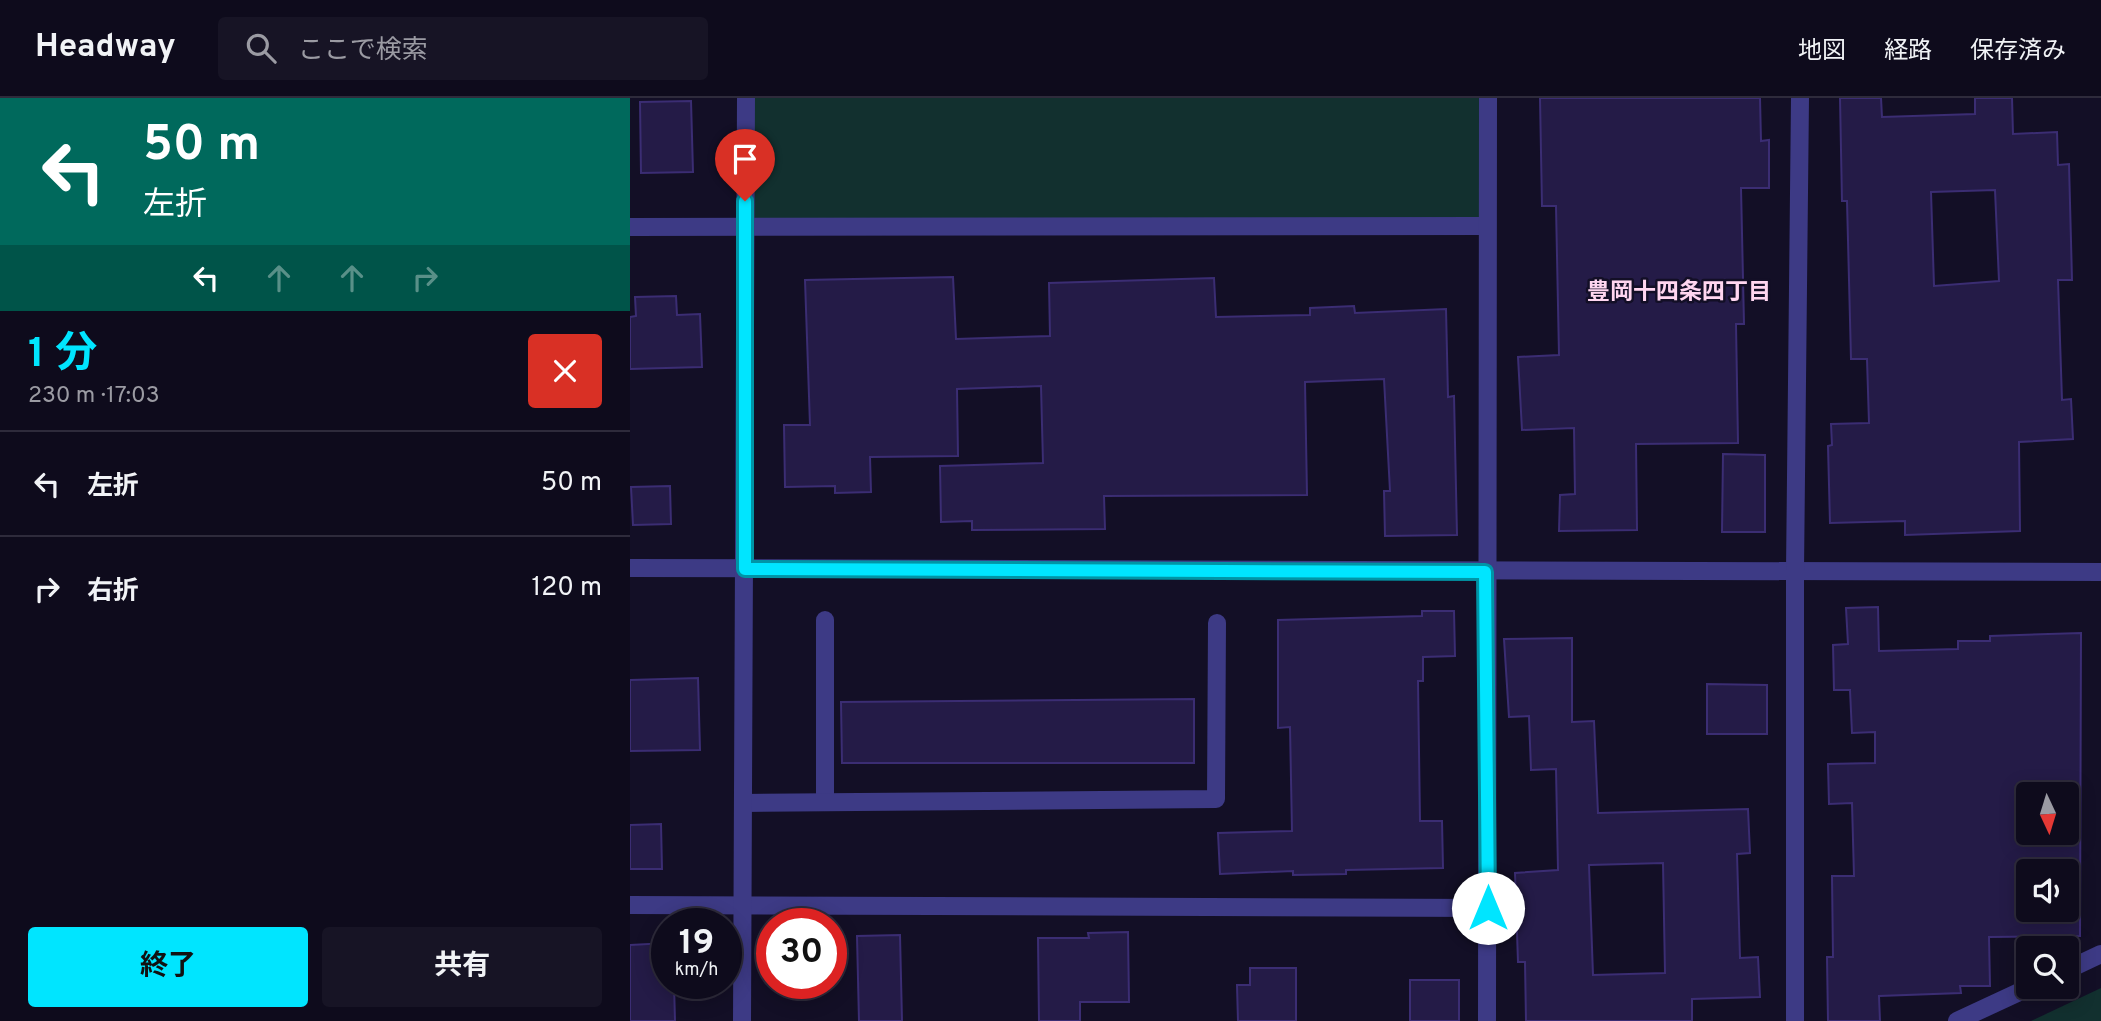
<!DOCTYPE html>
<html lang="ja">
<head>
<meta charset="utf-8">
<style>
  body { margin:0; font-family:Overpass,"Noto Sans JP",sans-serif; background:#171425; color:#f1f3f6; height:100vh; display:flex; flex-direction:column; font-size:26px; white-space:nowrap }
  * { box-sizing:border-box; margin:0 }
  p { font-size:23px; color:#9b9ba3 }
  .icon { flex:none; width:38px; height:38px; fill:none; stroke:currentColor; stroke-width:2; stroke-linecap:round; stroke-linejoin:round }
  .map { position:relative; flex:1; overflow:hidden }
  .side { display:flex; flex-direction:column; background:#0e0b1c; width:630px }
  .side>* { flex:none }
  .top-card { background:#00695c; color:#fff; overflow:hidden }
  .needle { width:46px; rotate:176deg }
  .buttons { position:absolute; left:1386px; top:684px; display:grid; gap:14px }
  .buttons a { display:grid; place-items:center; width:63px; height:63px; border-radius:7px; background:#0e0b1c; box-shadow:0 4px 18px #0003,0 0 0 2px #2e2b3b; font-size:35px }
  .speed { position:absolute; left:21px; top:810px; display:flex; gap:14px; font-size:35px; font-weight:700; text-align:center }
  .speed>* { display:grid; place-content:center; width:91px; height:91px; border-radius:50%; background:#0e0b1c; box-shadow:0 4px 18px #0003,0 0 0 2px #2e2b3b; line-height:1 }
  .speed small { font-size:18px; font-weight:400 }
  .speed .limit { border:10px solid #d22; background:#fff; color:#111 }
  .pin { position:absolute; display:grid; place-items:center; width:60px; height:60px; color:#fff; margin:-72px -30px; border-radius:50% 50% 50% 0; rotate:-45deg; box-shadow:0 0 7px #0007 }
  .pin .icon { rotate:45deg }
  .me { position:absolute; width:77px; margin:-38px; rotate:0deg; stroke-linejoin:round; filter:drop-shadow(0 0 5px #0008) }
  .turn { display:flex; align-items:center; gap:24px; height:147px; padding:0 28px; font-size:32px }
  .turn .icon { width:91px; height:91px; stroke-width:2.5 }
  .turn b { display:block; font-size:49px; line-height:60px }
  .lanes { display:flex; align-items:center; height:66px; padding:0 28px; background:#0003; justify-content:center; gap:35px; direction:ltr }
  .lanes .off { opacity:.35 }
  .round { display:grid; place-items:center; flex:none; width:74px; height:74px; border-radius:7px; background:#171425 }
  .overview { display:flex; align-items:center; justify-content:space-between; height:119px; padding:0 28px }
  h1 { font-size:42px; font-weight:700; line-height:52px; color:#00e5ff }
  .button { display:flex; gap:14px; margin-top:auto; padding:14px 28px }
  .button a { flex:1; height:80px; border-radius:7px; background:#00e5ff; color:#111; font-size:28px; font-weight:700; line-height:80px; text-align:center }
  .button a+a { background:#171425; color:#f1f3f6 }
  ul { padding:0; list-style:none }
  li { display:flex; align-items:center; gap:21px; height:105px; padding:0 28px; border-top:2px solid #2e2b3b }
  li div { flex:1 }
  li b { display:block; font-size:26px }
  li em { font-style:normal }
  header { display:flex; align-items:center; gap:42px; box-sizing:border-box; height:98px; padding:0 35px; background:#0e0b1c; border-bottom:2px solid #2e2b3b }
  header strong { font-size:33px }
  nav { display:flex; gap:38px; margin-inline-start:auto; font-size:24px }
  .search { width:490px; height:63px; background:#171425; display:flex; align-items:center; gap:18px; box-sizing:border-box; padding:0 24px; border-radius:7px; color:#9b9ba3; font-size:26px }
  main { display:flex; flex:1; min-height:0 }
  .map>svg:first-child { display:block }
  .green { fill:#12302f }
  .building { fill:#241b47; stroke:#3b2d73; stroke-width:2; fill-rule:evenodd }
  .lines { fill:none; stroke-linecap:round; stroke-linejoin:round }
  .service { stroke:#3d3a85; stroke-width:18 }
  .minor { stroke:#3d3a85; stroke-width:18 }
  .route-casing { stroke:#0095a6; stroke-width:18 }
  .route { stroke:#00e5ff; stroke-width:12 }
  .labels { text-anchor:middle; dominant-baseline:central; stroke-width:5; stroke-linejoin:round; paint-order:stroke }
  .neighbourhood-label { font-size:23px; font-weight:bold; fill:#ffd6f0; stroke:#130f26 }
</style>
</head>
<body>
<header>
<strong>Headway</strong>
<div class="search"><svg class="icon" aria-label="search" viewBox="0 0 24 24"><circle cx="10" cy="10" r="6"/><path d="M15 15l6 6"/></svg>ここで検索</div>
<nav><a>地図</a><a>経路</a><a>保存済み</a></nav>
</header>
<main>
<section class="side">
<div class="top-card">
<div class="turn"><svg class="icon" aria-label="left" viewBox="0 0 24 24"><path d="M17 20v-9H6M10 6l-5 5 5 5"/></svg><div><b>50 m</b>左折</div></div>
<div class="lanes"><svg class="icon" aria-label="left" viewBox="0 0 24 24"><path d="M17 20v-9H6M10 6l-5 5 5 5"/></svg><svg class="icon off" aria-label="ahead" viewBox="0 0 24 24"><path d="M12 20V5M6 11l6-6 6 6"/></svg><svg class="icon off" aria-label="ahead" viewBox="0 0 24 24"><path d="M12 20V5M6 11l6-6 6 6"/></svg><svg class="icon off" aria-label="right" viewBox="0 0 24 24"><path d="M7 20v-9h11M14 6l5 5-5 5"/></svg></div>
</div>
<div class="overview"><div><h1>1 分</h1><p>230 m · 17:03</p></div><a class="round" style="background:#d93025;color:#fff"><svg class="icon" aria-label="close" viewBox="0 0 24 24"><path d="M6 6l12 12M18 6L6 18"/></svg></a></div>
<ul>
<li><svg class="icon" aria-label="left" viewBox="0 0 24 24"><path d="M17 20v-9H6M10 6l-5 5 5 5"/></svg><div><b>左折</b></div><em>50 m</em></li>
<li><svg class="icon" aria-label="right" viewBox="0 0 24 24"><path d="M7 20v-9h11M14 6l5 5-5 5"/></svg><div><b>右折</b></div><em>120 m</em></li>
</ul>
<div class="button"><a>終了</a><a>共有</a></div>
</section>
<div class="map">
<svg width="1471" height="923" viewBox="0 0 1471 923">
  <rect width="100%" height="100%" fill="#130f26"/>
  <g class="green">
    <path d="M116 0H858L857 128 115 129Z"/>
    <path d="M1471 890V923H1401Z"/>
  </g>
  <g class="building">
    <path d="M910 0H1130L1131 43 1139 42V90H1111L1114 226H1106L1108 345 1006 346 1007 432 929 433 930 397 945 396 944 330 892 332 888 259 929 257 926 108H912Z"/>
    <path d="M1210 0H1251L1252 19 1345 16V0H1382L1383 36 1427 34 1428 67 1439 66 1442 182H1428L1432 302 1441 301 1443 341 1389 344 1390 433 1275 437V423L1200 425 1198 348 1202 347 1201 326 1239 325 1237 261H1221L1217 103H1212ZM1365 92 1369 183 1304 188 1301 94Z"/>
    <path d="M61 3 63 74 11 75 10 4Z"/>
    <path d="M323 179 326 241 420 238 419 185 584 180 586 219 680 217V210L724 208 725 215 816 211 818 299 824 298 827 437 755 438 754 393H760L754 281 675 284 677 397 474 398 475 431 342 432V423L311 424 310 368 413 365 411 288 327 291 328 358 240 359 241 394 205 395V388L155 389 154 327H180L175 182Z"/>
    <path d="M46 198 47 217 70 216 72 269 0 271V219L6 218 5 199Z"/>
    <path d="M1093 356 1135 357V434H1092Z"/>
    <path d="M40 388 41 426 3 427 1 389Z"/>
    <path d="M1248 509 1249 553 1328 551V543H1360V538L1451 535 1450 838 1359 839 1360 888H1330L1331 895 1249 898 1250 923H1198L1197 859H1203L1202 778H1224L1222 705 1199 706 1198 666 1245 665V634L1222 635 1220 592H1204L1203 547 1218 546 1216 510ZM1398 696H1437V735H1398ZM1398 774H1437V812H1398Z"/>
    <path d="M792 513H824L825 558 793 559V583H788L790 723H812L813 770 716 772V776L663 777V773L590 776 588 735 662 733 660 629 648 630V522L792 518Z"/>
    <path d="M942 540V624L964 623 968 715 1118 711 1120 755 1107 756 1110 860 1128 859 1130 899 1062 901V923H896L895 864H888L885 775 928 772 926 671 901 672 899 618 879 619 874 541ZM1033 765 1035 875 963 877 959 767Z"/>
    <path d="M68 580 70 652 0 653V582Z"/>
    <path d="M1077 586 1137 587V636H1077Z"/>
    <path d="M564 601V665H212L211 604Z"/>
    <path d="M31 726 32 771H0V727Z"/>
    <path d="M498 834 499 904H450V923H409L408 840H459L458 835Z"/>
    <path d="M270 837 272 923H229L227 838Z"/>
    <path d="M37 845V886H44L45 923H0V847Z"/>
    <path d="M620 870H666V923H608L607 887H620Z"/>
    <rect x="780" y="882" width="49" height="41"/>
  </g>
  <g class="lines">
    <g class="service">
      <path d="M195 522V703"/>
      <path d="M113 705 586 701 587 525"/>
    </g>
    <g class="minor">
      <path d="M0 129 857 128"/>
      <path d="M0 470 1471 474"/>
      <path d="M0 807 857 810"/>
      <path d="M1437 872 1471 856"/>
      <path d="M112 923 116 0"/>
      <path d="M857 923 858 0"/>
      <path d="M1165 923V473L1170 0"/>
      <path d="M1327 923 1400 889"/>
    </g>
  </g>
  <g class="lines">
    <defs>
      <path id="route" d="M115 103V471L855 474 858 810"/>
    </defs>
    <use href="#route" class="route-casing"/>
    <use href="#route" class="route"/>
  </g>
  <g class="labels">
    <g class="neighbourhood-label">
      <text x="1049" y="195">豊岡十四条四丁目</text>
    </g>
  </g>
</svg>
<div class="buttons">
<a><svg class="needle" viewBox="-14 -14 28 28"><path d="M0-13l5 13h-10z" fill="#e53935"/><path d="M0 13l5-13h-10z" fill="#9b9ba3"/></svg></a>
<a><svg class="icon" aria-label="sound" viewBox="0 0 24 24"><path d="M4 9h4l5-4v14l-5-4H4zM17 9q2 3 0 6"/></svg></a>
<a><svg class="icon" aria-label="search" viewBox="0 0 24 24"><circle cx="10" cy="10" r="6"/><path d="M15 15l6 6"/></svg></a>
</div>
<div class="speed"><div>19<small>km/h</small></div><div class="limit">30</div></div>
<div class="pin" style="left:115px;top:103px;background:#d93025"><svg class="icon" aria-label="arrive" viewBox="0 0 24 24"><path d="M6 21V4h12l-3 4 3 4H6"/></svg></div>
<svg class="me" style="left:858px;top:810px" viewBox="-20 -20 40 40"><circle r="19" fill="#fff"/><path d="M0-13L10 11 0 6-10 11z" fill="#00e5ff"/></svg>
</div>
</main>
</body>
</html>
